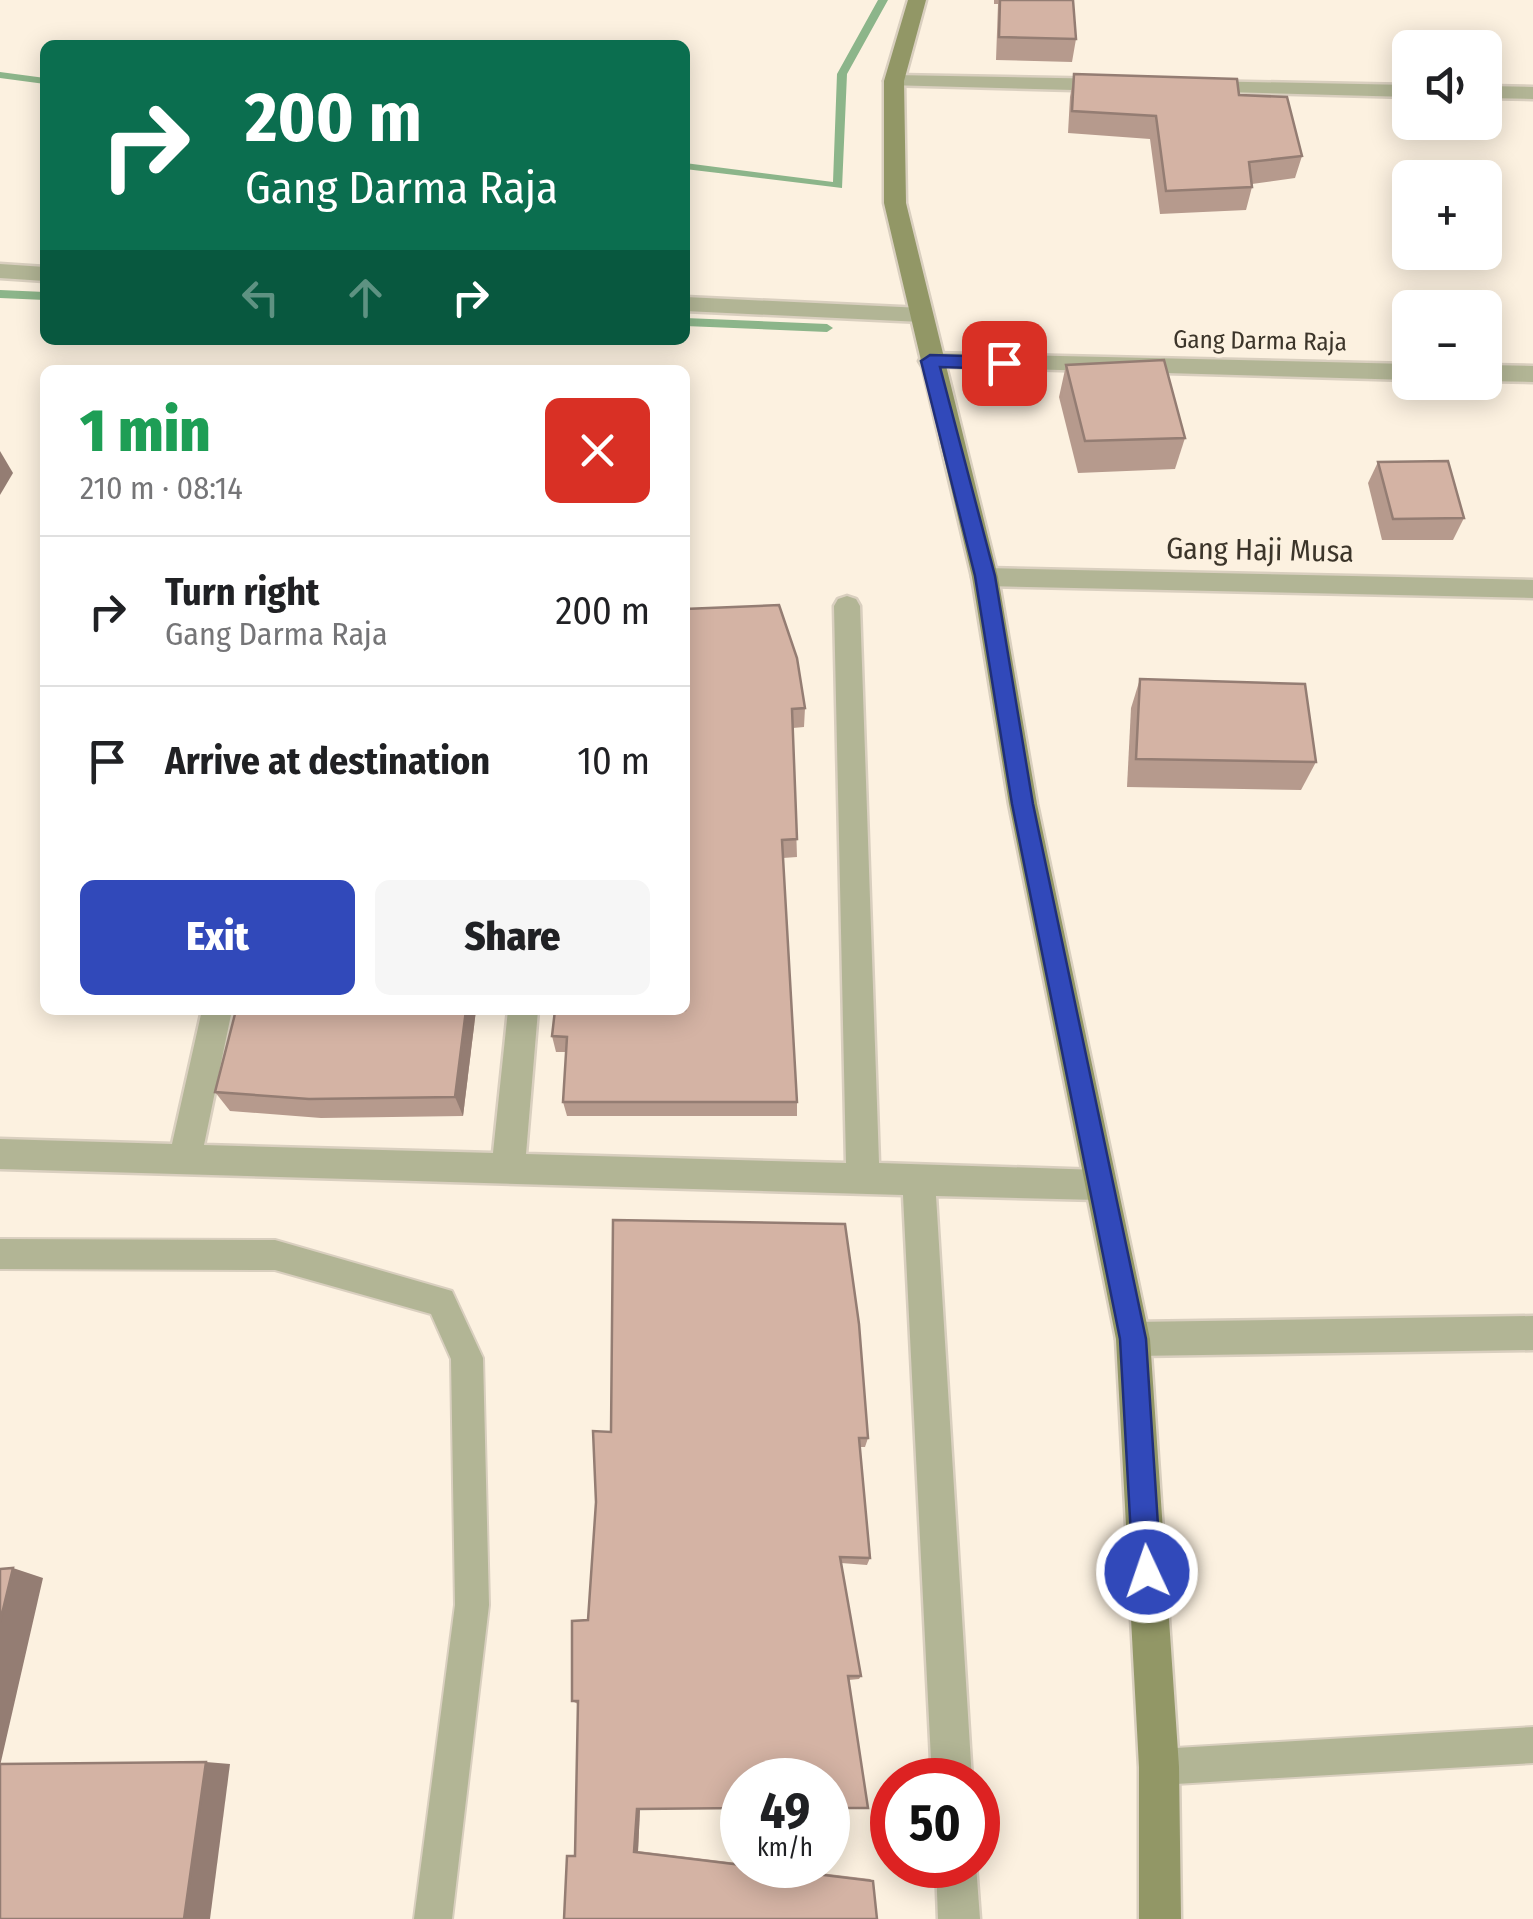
<!DOCTYPE html>
<html lang="en">
<head>
<meta charset="utf-8">
<style>
  body { margin:0; font-family:"Fira Sans Condensed",sans-serif; background:#f6f6f6; color:#202124; height:100vh; display:flex; flex-direction:column; font-size:38px; white-space:nowrap }
  * { box-sizing:border-box; margin:0 }
  p { font-size:32px; color:#757577 }
  .icon { flex:none; width:55px; height:55px; fill:none; stroke:currentColor; stroke-width:2; stroke-linecap:round; stroke-linejoin:round }
  .map { position:relative; flex:1; overflow:hidden }
  .sheet { position:absolute; left:40px; top:365px; width:650px; height:650px; display:flex; flex-direction:column; background:#fff; border-radius:15px; box-shadow:0 5px 25px #0003 }
  .sheet>* { flex:none }
  .top-card { position:absolute; left:40px; top:40px; width:650px; height:305px; border-radius:15px; box-shadow:0 5px 25px #0003; background:#0b6e4f; color:#fff; overflow:hidden }
  .tools { position:absolute; left:1392px; top:30px; display:grid; gap:20px }
  .tools a { display:grid; place-items:center; width:110px; height:110px; border-radius:15px; background:#fff; box-shadow:0 5px 25px #0003; font-size:50px }
  .speed { position:absolute; left:720px; top:1758px; display:flex; gap:20px; font-size:50px; font-weight:700; text-align:center }
  .speed>* { display:grid; place-content:center; width:130px; height:130px; border-radius:50%; background:#fff; box-shadow:0 5px 25px #0003; line-height:1 }
  .speed small { font-size:25px; font-weight:400 }
  .speed .limit { border:15px solid #d22; background:#fff; color:#111 }
  .pin { position:absolute; display:grid; place-items:center; width:85px; height:85px; color:#fff; margin:-42px; border-radius:20px; box-shadow:0 5px 15px #0006 }
  .me { position:absolute; width:110px; margin:-55px; rotate:357deg; stroke-linejoin:round; filter:drop-shadow(0 0 8px #0008) }
  .turn { display:flex; align-items:center; gap:35px; height:210px; padding:0 40px; font-size:45px }
  .turn .icon { width:130px; height:130px; stroke-width:2.5 }
  .turn b { display:block; font-size:70px; line-height:85px }
  .lanes { display:flex; align-items:center; height:95px; padding:0 40px; background:#0003; justify-content:center; gap:50px; direction:ltr }
  .lanes .off { opacity:.35 }
  .round { display:grid; place-items:center; flex:none; width:105px; height:105px; border-radius:15px; background:#f6f6f6 }
  .overview { display:flex; align-items:center; justify-content:space-between; height:170px; padding:0 40px }
  h1 { font-size:60px; font-weight:800; line-height:75px; color:#1e9e55 }
  .cta { display:flex; gap:20px; margin-top:auto; padding:20px 40px }
  .cta a { flex:1; height:115px; border-radius:15px; background:#3149ba; color:#fff; font-size:40px; font-weight:800; line-height:115px; text-align:center }
  .cta a+a { background:#f6f6f6; color:#202124 }
  ul { padding:0; list-style:none }
  li { display:flex; align-items:center; gap:30px; height:150px; padding:0 40px; border-top:2px solid #e0e0e0 }
  li div { flex:1 }
  li b { display:block; font-size:38px }
  li em { font-style:normal }
  .map>svg:first-child { display:block }
  .lines { fill:none; stroke-linecap:round; stroke-linejoin:round }
  .stream { fill:#8cb58a; fill-rule:evenodd }
  .service-casing { stroke:#d9cfbf; stroke-width:4 }
  .minor-casing { stroke:#d9cfbf; stroke-width:5 }
  .secondary-casing { stroke:#d9cfbf; stroke-width:5 }
  .service { fill:#b2b595; fill-rule:evenodd }
  .minor { fill:#b2b595; fill-rule:evenodd }
  .secondary { fill:#929766; fill-rule:evenodd }
  .wall { fill:#b69a8d }
  .shaded-wall { fill:#947d73 }
  .building { fill:#d4b3a4; stroke:#947d73; stroke-width:2.5 }
  .route { fill:#3149ba; stroke:#202f79; stroke-width:2.5 }
  .labels { text-anchor:middle; dominant-baseline:central; stroke-width:8; stroke-linejoin:round; paint-order:stroke }
  .far-street-label { font-size:25px; fill:#3c352a; stroke:#fcf1e0 }
  .street-label { font-size:30px; fill:#3c352a; stroke:#fcf1e0 }
</style>
</head>
<body>
<div class="map">
<svg width="1533" height="1919" viewBox="0 0 1533 1919">
  <rect width="100%" height="100%" fill="#fcf1e0"/>
  <g class="lines">
    <g class="stream">
      <path d="M878 0H888L847 74 842 188 685 169V163L833 182 837 74Z"/>
      <path d="M0 72 45 78V84L0 78Z"/>
      <path d="M0 290 45 292V300L0 298Z"/>
      <path d="M685 318 827 324 833 328 827 332 685 326Z"/>
    </g>
    <defs>
      <g id="service">
        <path d="M0 1239 275 1240 452 1291 483 1358 489 1605 452 1919H414L455 1605 451 1359 431 1314 275 1270 0 1269Z"/>
        <path d="M1533 1727V1763L1159 1785 1146 1780 1141 1767 1146 1754 1159 1749Z"/>
      </g>
      <g id="minor">
        <path d="M894 75 1112 79 1122 85 1112 91 887 85 884 81Z"/>
        <path d="M1198 81 1410 85V97L1191 91V83Z"/>
        <path d="M1485 86 1533 87V99L1485 98Z"/>
        <path d="M0 264 45 267V281L0 278Z"/>
        <path d="M685 297 922 308 933 315 922 322 685 311Z"/>
        <path d="M930 353 1410 364V380L922 366 919 361 922 356Z"/>
        <path d="M1485 365 1533 366V382L1485 381Z"/>
        <path d="M985 568 1533 580V598L985 586 976 584 972 577 976 570Z"/>
        <path d="M847 596 856 599 860 606 879 1163 1099 1170 1111 1174 1115 1185 1111 1196 1099 1200 936 1196 972 1780H932L903 1195 0 1169V1139L172 1144 202 1010H232L204 1145 493 1153 508 1010H538L526 1154 846 1163 834 606 838 599Z"/>
        <path d="M1533 1316V1350L1133 1356 1121 1351 1116 1339 1121 1327 1133 1322Z"/>
        <path d="M936 1865H976L980 1919H938Z"/>
      </g>
      <path id="secondary" d="M908 0H926L904 81 906 203 998 577 1037 804 1150 1339 1179 1767 1181 1919H1139V1767L1116 1339 1009 804 972 577 884 203V81Z"/>
    </defs>
    <use href="#service" class="service-casing"/>
    <use href="#minor" class="minor-casing"/>
    <use href="#secondary" class="secondary-casing"/>
    <use href="#service" class="service"/>
    <use href="#minor" class="minor"/>
    <use href="#secondary" class="secondary"/>
  </g>
  <g class="wall">
    <path d="M994 0H1073L1076 39 1072 62 996 60 998 4H994Z"/>
    <path d="M1074 74 1239 95 1302 156 1295 178 1252 184V187L1246 210 1160 214 1150 139 1068 133 1070 97Z"/>
    <path d="M1066 365 1185 438 1175 469 1078 473 1059 397Z"/>
    <path d="M1378 462 1464 518 1453 540H1382L1368 483Z"/>
    <path d="M685 609 805 708 804 727 793 728 797 857 783 858 797 1102V1116H567L563 1102 566 1052H556L552 1036Z"/>
    <path d="M1140 679 1316 762 1301 790 1127 787 1131 708Z"/>
    <path d="M476 1010 463 1116 321 1118 230 1111 215 1092Z"/>
    <path d="M593 1431 868 1438 865 1447H859L870 1558 867 1565 841 1563 861 1676 859 1679 849 1680 640 1809 638 1851 870 1879 873 1881 567 1856 575 1855 578 1704 572 1701 588 1620 596 1502Z"/>
  </g>
  <g class="shaded-wall">
    <path d="M0 451 13 473 0 495Z"/>
    <path d="M466 1010H476L463 1116 455 1097Z"/>
    <path d="M13 1568 43 1578 0 1766V1622Z"/>
    <path d="M206 1762 230 1764 210 1919H184Z"/>
    <path d="M637 1809H640L638 1851 634 1852Z"/>
  </g>
  <g class="building">
    <path d="M1000 0H1073L1076 39 999 37Z"/>
    <path d="M1074 74 1237 79 1239 95 1287 97 1302 156 1249 162 1252 187 1166 191 1156 116 1072 111Z"/>
    <path d="M1164 360 1185 438 1085 441 1066 365Z"/>
    <path d="M1448 461 1464 518 1393 519 1378 462Z"/>
    <path d="M779 605 797 658 805 708 792 709 797 839 782 840 797 1102H563L567 1037 552 1036 555 1010H685V609Z"/>
    <path d="M1140 679 1305 684 1316 762 1136 759Z"/>
    <path d="M236 1010H466L455 1097 309 1099 215 1092Z"/>
    <path d="M613 1220 845 1224 859 1324 868 1438H859L870 1558 840 1557 861 1676H848L868 1808H828V1780H742V1808L637 1809 634 1852 873 1881 877 1919H564L567 1856H575L578 1701H572V1621L588 1620 596 1502 593 1431 611 1432Z"/>
    <path d="M13 1568 0 1622V1569Z"/>
    <path d="M206 1762 184 1919H0V1764Z"/>
  </g>
  <path class="route" d="M930 355 1004 357 1012 363 1004 369 940 367 995 576 1033 804 1146 1339 1161 1572 1157 1582 1147 1587 1137 1582 1133 1572 1120 1339 1012 804 975 576 921 361Z"/>
  <g class="labels">
    <g class="far-street-label">
      <text transform="translate(1260 341) rotate(1)">Gang Darma Raja</text>
    </g>
    <g class="street-label">
      <text transform="translate(1260 550) rotate(1)">Gang Haji Musa</text>
    </g>
  </g>
</svg>
<div class="tools">
<a><svg class="icon" aria-label="sound" viewBox="0 0 24 24"><path d="M4 9h4l5-4v14l-5-4H4zM17 9q2 3 0 6"/></svg></a>
<a>+</a>
<a>−</a>
</div>
<div class="speed"><div>49<small>km/h</small></div><div class="limit">50</div></div>
<div class="pin" style="left:1004px;top:363px;background:#d93025"><svg class="icon" aria-label="arrive" viewBox="0 0 24 24"><path d="M6 21V4h12l-3 4 3 4H6"/></svg></div>
<svg class="me" style="left:1147px;top:1572px" viewBox="-20 -20 40 40"><circle r="17" fill="#3149ba" stroke="#fff" stroke-width="3"/><path d="M0-11L8 9 0 5-8 9z" fill="#fff"/></svg>
<div class="top-card">
<div class="turn"><svg class="icon" aria-label="right" viewBox="0 0 24 24"><path d="M7 20v-9h11M14 6l5 5-5 5"/></svg><div><b>200 m</b>Gang Darma Raja</div></div>
<div class="lanes"><svg class="icon off" aria-label="left" viewBox="0 0 24 24"><path d="M17 20v-9H6M10 6l-5 5 5 5"/></svg><svg class="icon off" aria-label="ahead" viewBox="0 0 24 24"><path d="M12 20V5M6 11l6-6 6 6"/></svg><svg class="icon" aria-label="right" viewBox="0 0 24 24"><path d="M7 20v-9h11M14 6l5 5-5 5"/></svg></div>
</div>
<section class="sheet">
<div class="overview"><div><h1>1 min</h1><p>210 m · 08:14</p></div><a class="round" style="background:#d93025;color:#fff"><svg class="icon" aria-label="close" viewBox="0 0 24 24"><path d="M6 6l12 12M18 6L6 18"/></svg></a></div>
<ul>
<li><svg class="icon" aria-label="right" viewBox="0 0 24 24"><path d="M7 20v-9h11M14 6l5 5-5 5"/></svg><div><b>Turn right</b><p>Gang Darma Raja</p></div><em>200 m</em></li>
<li><svg class="icon" aria-label="arrive" viewBox="0 0 24 24"><path d="M6 21V4h12l-3 4 3 4H6"/></svg><div><b>Arrive at destination</b></div><em>10 m</em></li>
</ul>
<div class="cta"><a>Exit</a><a>Share</a></div>
</section>
</div>
</body>
</html>
